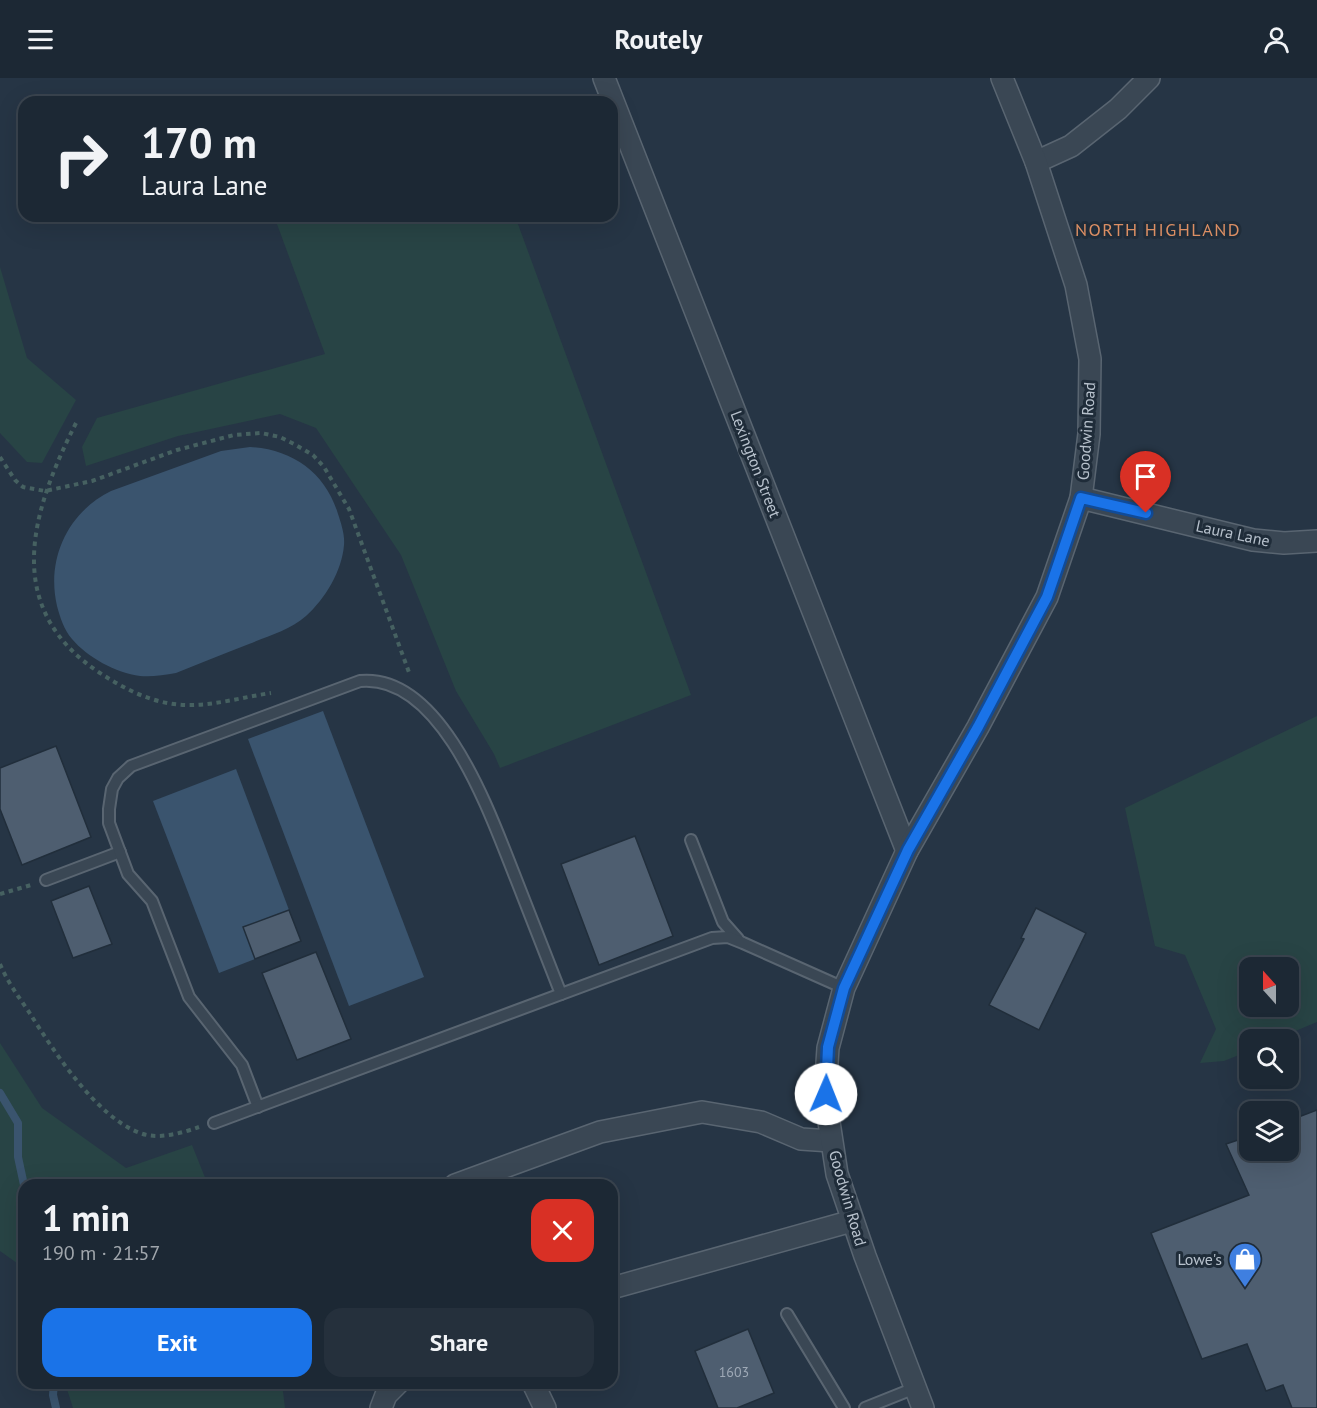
<!DOCTYPE html>
<html lang="en">
<head>
<meta charset="utf-8">
<style>
  body { margin:0; font-family:"PT Sans",sans-serif; background:#25303c; color:#f1f3f6; height:100vh; display:flex; flex-direction:column; font-size:22px; white-space:nowrap }
  * { box-sizing:border-box; margin:0 }
  p { font-size:20px; color:#a0a6ac }
  .icon { flex:none; width:33px; height:33px; fill:none; stroke:currentColor; stroke-width:2; stroke-linecap:round; stroke-linejoin:round }
  .map { position:relative; flex:1; overflow:hidden }
  .panel { position:absolute; left:18px; top:1101px; width:600px; height:210px; display:flex; flex-direction:column; background:#1c2834; border-radius:18px; box-shadow:0 6px 24px #0002,0 0 0 2px #3a444f }
  .panel>* { flex:none }
  .banner { position:absolute; left:18px; top:18px; width:600px; height:126px; border-radius:18px; box-shadow:0 6px 24px #0002,0 0 0 2px #3a444f; background:#1c2834; color:#f1f3f6; overflow:hidden }
  .needle { width:39px; rotate:339deg }
  .tools { position:absolute; left:1239px; top:879px; display:grid; gap:12px }
  .tools a { display:grid; place-items:center; width:60px; height:60px; border-radius:12px; background:#1c2834; box-shadow:0 6px 24px #0002,0 0 0 2px #3a444f; font-size:30px }
  .pin { position:absolute; display:grid; place-items:center; width:51px; height:51px; color:#fff; margin:-62px -26px; border-radius:50% 50% 50% 0; rotate:-45deg; box-shadow:0 0 6px #0007 }
  .pin .icon { rotate:45deg }
  .me { position:absolute; width:66px; margin:-33px; rotate:1deg; stroke-linejoin:round; filter:drop-shadow(0 0 4px #0008) }
  .turn { display:flex; align-items:center; gap:21px; height:126px; padding:0 24px; font-size:27px }
  .turn .icon { width:78px; height:78px; stroke-width:2.5 }
  .turn b { display:block; font-size:42px; line-height:51px }
  .round { display:grid; place-items:center; flex:none; width:63px; height:63px; border-radius:18px; background:#25303c }
  .overview { display:flex; align-items:center; justify-content:space-between; height:102px; padding:0 24px }
  h1 { font-size:36px; font-weight:600; line-height:45px }
  .cta { display:flex; gap:12px; margin-top:auto; padding:12px 24px }
  .cta a { flex:1; height:69px; border-radius:18px; background:#1a73e8; color:#fff; font-size:24px; font-weight:600; line-height:69px; text-align:center }
  .cta a+a { background:#25303c; color:#f1f3f6 }
  header { display:flex; justify-content:space-between; align-items:center; height:78px; padding:0 24px; background:#1c2834; font-size:27px; font-weight:600 }
  .map>svg:first-child { display:block }
  .green { fill:#284445; fill-rule:evenodd }
  .water { fill:#3a546e }
  .lines { fill:none; stroke-linecap:round; stroke-linejoin:round }
  .stream { stroke:#3a546e; stroke-width:8 }
  .building { fill:#4e5e70; stroke:#212e3b; stroke-width:1.5 }
  .service-casing { stroke:#596571; stroke-width:14 }
  .minor-casing { stroke:#596571; stroke-width:24 }
  .path { stroke:#466161; stroke-width:4; stroke-dasharray:4.5 4.5; stroke-linecap:butt }
  .service { stroke:#3a4754; stroke-width:10 }
  .minor { stroke:#3a4754; stroke-width:21 }
  .route-casing { stroke:#114b97; stroke-width:15 }
  .route { stroke:#1a73e8; stroke-width:10 }
  .labels { text-anchor:middle; dominant-baseline:central; stroke-width:6; stroke-linejoin:round; paint-order:stroke }
  .number-label { font-size:14px; fill:#9ea9b6 }
  .street-label { font-size:16px; fill:#b8c2cd; stroke:#1f2c39 }
  .poi-label { font-size:16px; fill:#b8c2cd; stroke:#1f2c39; text-anchor:end }
  .neighbourhood-label { font-size:18px; letter-spacing:1.5px; fill:#dc8f64; stroke:#1f2c39 }
</style>
</head>
<body>
<header><svg class="icon" aria-label="menu" viewBox="0 0 24 24"><path d="M4 6h16M4 12h16M4 18h16"/></svg>Routely<svg class="icon" aria-label="person" viewBox="0 0 24 24"><circle cx="12" cy="8" r="4"/><path d="M4 21q1-7 8-7t8 7"/></svg></header>
<div class="map">
<svg width="1317" height="1330" viewBox="0 0 1317 1330">
  <rect width="100%" height="100%" fill="#263545"/>
  <g class="green">
    <path d="M274 138H515L691 617 500 690 494 676 456 613 401 477 316 350 280 336 178 358 86 388 82 369 97 340 325 276Z"/>
    <path d="M0 189 27 280 76 322 42 385 27 384 0 355Z"/>
    <path d="M1317 638V944L1276 961 1250 962 1249 973 1224 983 1200 985 1216 951 1185 877 1155 868 1125 730ZM1250 890H1288V928H1250Z"/>
    <path d="M0 965 42 1030 126 1090 192 1067 208 1107H24V1190L0 1173Z"/>
    <path d="M65 1305H282L285 1330H73Z"/>
  </g>
  <g class="water">
    <path d="M250 369C292 371 326 395 338 436 341 445 345 457 344 467 342 493 325 521 306 538 290 552 268 558 249 566 224 576 200 585 176 595 164 597 152 599 140 598 116 595 87 579 72 561 64 552 60 539 57 528 46 481 68 434 111 413L221 373Z"/>
    <path d="M323 633 424 899 349 928 248 661Z"/>
    <path d="M236 691 289 832 255 881 219 895 153 723Z"/>
  </g>
  <g class="lines">
    <g class="stream">
      <path d="M0 1015 18 1045V1079L24 1107"/>
      <path d="M54 1305 53 1317 56 1330"/>
    </g>
  </g>
  <g class="building">
    <path d="M56 668 91 759 22 787 0 731V690Z"/>
    <path d="M635 758 673 858 599 887 561 786Z"/>
    <path d="M89 808 112 866 73 880 51 823Z"/>
    <path d="M1036 830 1086 855 1039 952 989 927 1024 861 1021 860Z"/>
    <path d="M289 832 301 863 255 881 243 849Z"/>
    <path d="M316 874 351 961 297 982 262 895Z"/>
    <path d="M1317 1032V1330H1292L1283 1307 1266 1313 1247 1266 1202 1281 1151 1155 1249 1117 1226 1066 1250 1058V1072H1288V1043Z"/>
    <path d="M748 1251 774 1315 737 1330H718L695 1273Z"/>
  </g>
  <g class="lines">
    <defs>
      <g id="service">
        <path d="M691 762 723 844 738 861"/>
        <path d="M46 802 120 774"/>
        <path d="M258 1029 242 987 189 919 152 823 128 796 109 745V731L112 711 118 700 131 688 360 603C443 595 491 739 516 801 531 840 546 878 561 916"/>
        <path d="M214 1045 712 860 728 859 743 865 844 910"/>
        <path d="M787 1236 844 1330"/>
        <path d="M865 1330 915 1310"/>
      </g>
      <g id="minor">
        <path d="M604 0 907 773"/>
        <path d="M1036 84 1071 68 1118 31 1149 0"/>
        <path d="M1081 420 1253 462 1284 465 1317 463"/>
        <path d="M455 1107 600 1054 702 1034 761 1044 801 1061 831 1063"/>
        <path d="M612 1210 852 1143"/>
        <path d="M533 1305 545 1330"/>
        <path d="M381 1330 386 1317 398 1305"/>
        <path d="M923 1330 865 1178 837 1096 827 1031 826 1000 828 970 844 910 907 773 978 649 1047 519 1081 420 1089 356 1090 281 1076 207 1036 84 1002 0"/>
      </g>
    </defs>
    <use href="#service" class="service-casing"/>
    <use href="#minor" class="minor-casing"/>
    <g class="path">
      <path d="M76 345C31 434 1 530 100 595 126 612 154 626 185 627 213 628 243 619 271 615"/>
      <path d="M0 379 15 402 23 409 45 413 92 403 177 372 234 357 261 355 280 359 294 366 313 377 324 389 349 431 410 597"/>
      <path d="M0 816 31 807"/>
      <path d="M0 886C7 903 18 918 29 934 53 972 96 1039 140 1055 158 1062 182 1055 199 1049"/>
    </g>
    <use href="#service" class="service"/>
    <use href="#minor" class="minor"/>
  </g>
  <g class="lines">
    <defs>
      <path id="route" d="M826 1016 828 969 844 910 908 772 978 649 1047 519 1081 420 1146 435"/>
    </defs>
    <use href="#route" class="route-casing"/>
    <use href="#route" class="route"/>
  </g>
  <defs>
    <symbol id="shop-pin" viewBox="-11 -11 22 30"><path d="M0 17L-7.5 6A9.5 9.5 0 1 1 7.5 6Z" fill="#3f7fe0" stroke="#1f2c39"/><path d="M-5-2.5h2.3a2.7 3.5 0 0 1 5.4 0H5L5.5 6h-11ZM-1.5-2.5h3a1.5 2.3 0 0 0-3 0Z" fill="#fff"/></symbol>
  </defs>
  <g fill-rule="evenodd">
    <use href="#shop-pin" x="1226" y="1162" width="38" height="52"/>
  </g>
  <g class="labels">
    <g class="number-label">
      <text x="734" y="1294">1603</text>
    </g>
    <g class="street-label">
      <text transform="translate(1086 353) rotate(-86)">Goodwin Road</text>
      <text transform="translate(756 386) rotate(69)">Lexington Street</text>
      <text transform="translate(1233 455) rotate(12)">Laura Lane</text>
      <text transform="translate(848 1120) rotate(74)">Goodwin Road</text>
    </g>
    <g class="poi-label">
      <text x="1222" y="1181">Lowe's</text>
    </g>
    <g class="neighbourhood-label">
      <text x="1158" y="151">NORTH HIGHLAND</text>
    </g>
  </g>
</svg>
<div class="tools">
<a><svg class="needle" viewBox="-14 -14 28 28"><path d="M0-13l5 13h-10z" fill="#e53935"/><path d="M0 13l5-13h-10z" fill="#a0a6ac"/></svg></a>
<a><svg class="icon" aria-label="search" viewBox="0 0 24 24"><circle cx="10" cy="10" r="6"/><path d="M15 15l6 6"/></svg></a>
<a><svg class="icon" aria-label="layers" viewBox="0 0 24 24"><path d="M12 4l9 5-9 5-9-5zM3 14l9 5 9-5"/></svg></a>
</div>
<div class="pin" style="left:1146px;top:435px;background:#d93025"><svg class="icon" aria-label="arrive" viewBox="0 0 24 24"><path d="M6 21V4h12l-3 4 3 4H6"/></svg></div>
<svg class="me" style="left:826px;top:1016px" viewBox="-20 -20 40 40"><circle r="19" fill="#fff"/><path d="M0-13L10 11 0 6-10 11z" fill="#1a73e8"/></svg>
<div class="banner">
<div class="turn"><svg class="icon" aria-label="right" viewBox="0 0 24 24"><path d="M7 20v-9h11M14 6l5 5-5 5"/></svg><div><b>170 m</b>Laura Lane</div></div>
</div>
<section class="panel">
<div class="overview"><div><h1>1 min</h1><p>190 m · 21:57</p></div><a class="round" style="background:#d93025;color:#fff"><svg class="icon" aria-label="close" viewBox="0 0 24 24"><path d="M6 6l12 12M18 6L6 18"/></svg></a></div>
<div class="cta"><a>Exit</a><a>Share</a></div>
</section>
</div>
</body>
</html>
